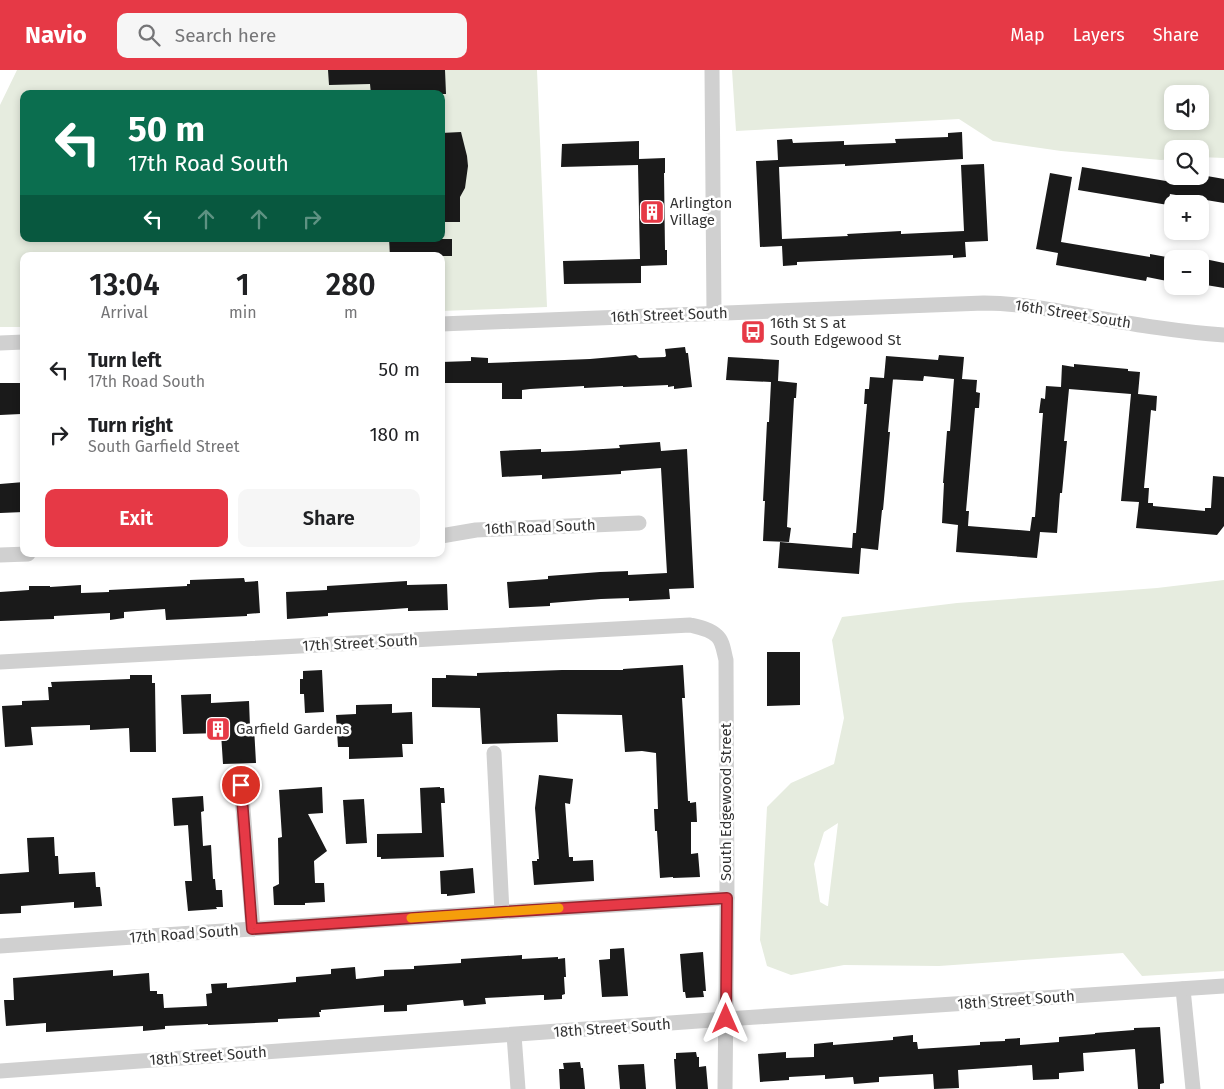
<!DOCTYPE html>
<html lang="en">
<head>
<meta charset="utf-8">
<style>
  body { margin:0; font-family:"Fira Sans",sans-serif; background:#f6f6f6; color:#202124; height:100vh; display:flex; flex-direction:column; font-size:19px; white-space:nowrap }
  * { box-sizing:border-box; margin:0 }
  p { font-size:16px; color:#757577 }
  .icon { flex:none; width:28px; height:28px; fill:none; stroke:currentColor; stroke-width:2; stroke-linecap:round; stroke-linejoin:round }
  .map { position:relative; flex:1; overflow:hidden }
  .details { position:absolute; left:20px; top:182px; width:425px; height:305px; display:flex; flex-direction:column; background:#fff; border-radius:10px; box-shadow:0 2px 8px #0003 }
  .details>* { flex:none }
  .guide { position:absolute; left:20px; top:20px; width:425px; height:152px; border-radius:10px; box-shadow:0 2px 8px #0003; background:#0b6e4f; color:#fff; overflow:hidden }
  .controls { position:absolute; left:1164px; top:15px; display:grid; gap:10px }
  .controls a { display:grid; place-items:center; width:45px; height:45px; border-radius:10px; background:#fff; box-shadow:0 2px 8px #0003; font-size:25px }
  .pin { position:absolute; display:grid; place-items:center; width:42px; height:42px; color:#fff; margin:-21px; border:2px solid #fff; border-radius:50%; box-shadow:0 1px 5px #0007 }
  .me { position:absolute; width:55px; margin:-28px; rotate:0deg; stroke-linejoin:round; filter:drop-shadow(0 0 4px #0008) }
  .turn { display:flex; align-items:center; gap:18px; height:105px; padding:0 25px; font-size:22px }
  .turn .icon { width:65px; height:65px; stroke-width:2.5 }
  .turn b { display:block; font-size:35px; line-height:42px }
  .lanes { display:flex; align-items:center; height:48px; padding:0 25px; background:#0003; justify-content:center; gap:25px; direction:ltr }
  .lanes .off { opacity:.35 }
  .eta { display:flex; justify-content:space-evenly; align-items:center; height:85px; text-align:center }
  .eta b { font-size:30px; font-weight:600; line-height:35px }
  .primary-button { display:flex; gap:10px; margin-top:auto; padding:10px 25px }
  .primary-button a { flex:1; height:58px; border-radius:10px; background:#e63946; color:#fff; font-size:20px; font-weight:600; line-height:58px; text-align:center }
  .primary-button a+a { background:#f6f6f6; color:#202124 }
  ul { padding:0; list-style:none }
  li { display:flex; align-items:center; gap:15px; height:65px; padding:0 25px }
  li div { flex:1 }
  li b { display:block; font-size:19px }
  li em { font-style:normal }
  header { display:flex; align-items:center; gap:30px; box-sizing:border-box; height:70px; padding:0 25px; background:#e63946; color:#fff }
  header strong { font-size:24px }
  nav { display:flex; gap:28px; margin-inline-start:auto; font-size:18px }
  .search { width:350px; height:45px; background:#f6f6f6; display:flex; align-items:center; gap:12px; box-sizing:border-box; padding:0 18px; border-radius:10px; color:#757577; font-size:19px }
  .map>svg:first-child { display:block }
  .green { fill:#e6ecdf; fill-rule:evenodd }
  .building { fill:#1a1a1a }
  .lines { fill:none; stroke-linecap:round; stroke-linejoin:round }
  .street { stroke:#d0d0d0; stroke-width:15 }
  .route-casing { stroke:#96252e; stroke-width:12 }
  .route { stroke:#e63946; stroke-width:9 }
  .slow { stroke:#f59e0b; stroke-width:9 }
  .labels { text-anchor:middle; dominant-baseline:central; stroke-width:5; stroke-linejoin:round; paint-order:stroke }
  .poi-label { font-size:15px; fill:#333; stroke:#fff; text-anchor:start }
  .street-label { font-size:15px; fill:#333; stroke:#fff }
</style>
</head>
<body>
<header>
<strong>Navio</strong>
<div class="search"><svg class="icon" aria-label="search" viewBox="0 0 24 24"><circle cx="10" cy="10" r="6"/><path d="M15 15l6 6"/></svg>Search here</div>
<nav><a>Map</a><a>Layers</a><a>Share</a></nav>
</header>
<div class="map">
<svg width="1224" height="1019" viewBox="0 0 1224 1019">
  <rect width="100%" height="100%" fill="#fff"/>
  <g class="green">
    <path d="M17 0H537L547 237 441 241V186H24V257H0V35ZM24 24H441V169H24Z"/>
    <path d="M732 0H1224V88L1200 87V79H1172V89L1161 90 1061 81 993 71 959 49 736 61ZM1172 24H1200V51H1172Z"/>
    <path d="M1224 510V901L1142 906 1123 883 939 896 844 895 791 905 767 896 760 870 767 737 791 713 834 694 844 648 832 570 842 547 957 533 1157 518ZM838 753 828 836H827L820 832 814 794 824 762Z"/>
  </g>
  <g class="building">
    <path d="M328 0H445L446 24H371L370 14 329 15Z"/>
    <path d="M461 62 467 86 468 96 465 118 460 127V152H441V63Z"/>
    <path d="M962 62 963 89 845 96V94L779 97 782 169 848 166 847 164 901 161V164L964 161 961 95 984 94 988 171 965 172 966 187 953 188V185L797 192V195L783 196 782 176 760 177 756 91 778 90 777 70 792 69 793 73 844 71V75L896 73 895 69 948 67V63Z"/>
    <path d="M639 71V89L665 88V103H664L665 180H667V195L641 196V213L564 214 563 191 640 189 638 95 561 97 562 74Z"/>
    <path d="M1082 97 1172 112 1171 117 1173 106H1207L1224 109V133L1170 124 1168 135 1078 120Z"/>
    <path d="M1050 103 1072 107 1061 172 1150 187V184L1172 188V212L1147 207 1146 211 1056 195 1058 183 1036 179Z"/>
    <path d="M389 169H452V186H390Z"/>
    <path d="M1200 188 1224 193V218L1200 214Z"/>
    <path d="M685 277 686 283H688L692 317 674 319V316L668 317V315L623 317V316L584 318V316L530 319 522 320V329H502V313H441V292L471 291V287L488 288V293L590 289 636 285 639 288 665 287 666 286 665 279Z"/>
    <path d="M939 285 964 287 962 309 977 310 976 322 980 323 979 338H975L966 441H969L968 456 1030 461 1032 447H1035L1043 343H1039L1041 328 1045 329 1046 316 1061 317 1062 295 1074 297V294L1128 299V301L1140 302 1138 324 1157 326 1156 341 1151 340 1144 418H1149L1148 433H1153V436L1205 441V438H1211L1213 406 1224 407V456L1217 465 1136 458 1139 432 1121 431 1131 324 1069 319 1064 371H1067L1062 423H1060L1057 463 1040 462 1037 488 956 482 958 455 942 453 944 413H943L947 361H950L954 309 924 306 923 311 887 309H893L888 362H890L883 440H882L878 480 861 478 859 504 778 498 780 472 852 478 853 463H856L867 334H864L865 319H869L870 307 884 308 886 286 938 290Z"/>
    <path d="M728 287 779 290 778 311 797 313 796 328H794L787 457 791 458 789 472 763 471 765 431H763L767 352H769L771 312 726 310Z"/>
    <path d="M0 313H20L21 344 0 345Z"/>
    <path d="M660 372 661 381 687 379 694 518 669 519 670 529 629 531V528L601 529 550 533V536L509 538 507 512 548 509V506L600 502 628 501V505L667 503 661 398 621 401V404L542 409V405L502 407 500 381 541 379V382L569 381 620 378 619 375Z"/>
    <path d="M24 412V442L0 443V414Z"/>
    <path d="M244 508 245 512 258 511 260 543 247 544V546L166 550 165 539 124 542V548L110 550V543L54 546V549L0 551V522L29 520V516H50V517L81 515V523L109 522V520L187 516V514H190V510Z"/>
    <path d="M407 511V515L447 514 448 540 408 541V538L380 540 328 543V546L287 549 286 522 327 520V516Z"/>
    <path d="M767 582H800V635L767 636Z"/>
    <path d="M683 595 685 628H682L688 731H690V733L696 732 697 752H691V784L698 783 700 807 673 808V807L660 808 657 761H655L654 739H658L656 683 642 681 625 682 622 645 557 644 558 672 482 674 480 638 432 637V608H446V605L477 606V603L562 600H623V599Z"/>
    <path d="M322 600 324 642 305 643 304 624H300V609H303V601Z"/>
    <path d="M130 605H152V613H155L156 682H130L129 658 90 660V655L31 657 33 675 5 677 2 636 22 635V631L49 630 48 617H52L51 612 130 609Z"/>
    <path d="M211 624V633L249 631 250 657H254L256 693 223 694 221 663 183 664 181 625Z"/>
    <path d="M392 634V643L412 642 413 674H402L403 687 349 689V677H338L336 645 356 644V635Z"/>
    <path d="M539 705 573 709 570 734 565 733 569 787H573V791L593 790 594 811 534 815 532 791H537V789H539L535 738Z"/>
    <path d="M322 717 323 743 308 744 327 781 314 791 315 813H324L325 832 305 833V835H274L273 817 279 814 278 768 282 767 279 720Z"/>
    <path d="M440 717V718H444L445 733H441L444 787 381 789V787H377V764L422 763 420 718Z"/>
    <path d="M203 726 204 741 201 742 203 776 211 775 213 809H215L216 820H222L223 837H216L217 839 188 841 185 811H192L188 755 174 756 172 728Z"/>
    <path d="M364 729 367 773 346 774 343 730Z"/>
    <path d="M54 767 55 786H58L59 804 95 802 96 817H100L102 836 74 838V832L21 836V843L0 844V804L29 802 27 768Z"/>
    <path d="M473 798 475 823 447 826V824H441L440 801Z"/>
    <path d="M624 878 628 926 602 927 599 890 610 889V879Z"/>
    <path d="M703 882 706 921H703L704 927 686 928 685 922H683L680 884Z"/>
    <path d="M522 885V889L558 887V889L565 888 566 907H564L565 924 562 925V929L544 930V925H541L485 928 486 934 464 936 463 930 407 935V941L384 942V935L321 940V942H319L320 947 278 949V952L208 955V954L165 956V959L143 961V956L46 962V953L6 956 4 930H14L13 908 113 900V906L149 903 150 921H157V924H163L164 938 207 936 206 924 212 923 211 914 227 913V918L296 912V907L331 904V899L355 897 356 909 384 906V900L414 899V896L461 893V889Z"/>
    <path d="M1160 957 1164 1013 1160 1014V1019H1138L1135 979 1083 983 1084 1001 1059 1003V1009L1033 1010 1032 995 958 1000 959 1018 934 1019 933 1004 879 1007V1012L854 1014 853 1007 825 1009V1005L789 1007V1010L760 1012 758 984 786 982V988L814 987V974L833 972V975L893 970V967L913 965V972H917L918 979 980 975V972L1005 971V969L1020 968V975L1059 972V967L1095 964V963L1134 960V958Z"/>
    <path d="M696 982 697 987H699V997L706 996 708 1019H676L674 989H676V983Z"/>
    <path d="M580 992 581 998H583L585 1019H560L559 999H564L563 993Z"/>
    <path d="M644 994 646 1019H620L618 995Z"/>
  </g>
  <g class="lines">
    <g class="street">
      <path d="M712 0 714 243"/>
      <path d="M441 254 984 233C1019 233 1053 240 1087 246 1133 254 1178 262 1224 265"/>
      <path d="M0 273 24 272"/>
      <path d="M441 466 476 460 639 453"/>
      <path d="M0 485 28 484"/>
      <path d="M0 592 690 555C699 557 710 559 717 566 723 571 724 583 726 590L727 828 725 1019"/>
      <path d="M494 683 502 842"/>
      <path d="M241 715 253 859"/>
      <path d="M0 876 502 842 727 828"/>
      <path d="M1183 919 1193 1019"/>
      <path d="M514 965 518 1019"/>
      <path d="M0 1001 726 949 1224 916"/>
    </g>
  </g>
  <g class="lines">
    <defs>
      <path id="route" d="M241 715 252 859 502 842 727 828 726 949"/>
    </defs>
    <use href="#route" class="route-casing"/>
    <use href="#route" class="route"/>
    <path class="slow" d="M411 848 559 838"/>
  </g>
  <defs>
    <symbol id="building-square" viewBox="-11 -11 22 22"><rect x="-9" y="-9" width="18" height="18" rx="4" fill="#e63946" stroke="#fff"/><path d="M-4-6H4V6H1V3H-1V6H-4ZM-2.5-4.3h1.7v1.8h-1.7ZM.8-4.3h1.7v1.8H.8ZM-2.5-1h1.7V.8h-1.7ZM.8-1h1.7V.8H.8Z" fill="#fff"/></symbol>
    <symbol id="bus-square" viewBox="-11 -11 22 22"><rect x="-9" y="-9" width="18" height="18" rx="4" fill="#e63946" stroke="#fff"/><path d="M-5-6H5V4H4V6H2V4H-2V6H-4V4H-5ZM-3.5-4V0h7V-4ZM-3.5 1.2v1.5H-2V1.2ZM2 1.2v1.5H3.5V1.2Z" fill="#fff"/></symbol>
  </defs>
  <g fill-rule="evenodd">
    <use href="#building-square" x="638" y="128" width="28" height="28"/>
    <use href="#bus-square" x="739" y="248" width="28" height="28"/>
    <use href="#building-square" x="204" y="645" width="28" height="28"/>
  </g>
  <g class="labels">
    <g class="poi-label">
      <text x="670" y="133">Arlington<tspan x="670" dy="17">Village</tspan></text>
      <text x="770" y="253">16th St S at<tspan x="770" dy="17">South Edgewood St</tspan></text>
      <text x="236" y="659">Garfield Gardens</text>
    </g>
    <g class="street-label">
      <text transform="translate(1073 244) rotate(9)">16th Street South</text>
      <text transform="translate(669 245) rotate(-2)">16th Street South</text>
      <text transform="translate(540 457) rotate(-2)">16th Road South</text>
      <text transform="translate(360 573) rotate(-3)">17th Street South</text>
      <text transform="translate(726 732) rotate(-90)">South Edgewood Street</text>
      <text transform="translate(184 864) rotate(-4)">17th Road South</text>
      <text transform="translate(1016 930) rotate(-4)">18th Street South</text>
      <text transform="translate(612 958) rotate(-4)">18th Street South</text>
      <text transform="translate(208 986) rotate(-4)">18th Street South</text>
    </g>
  </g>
</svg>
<div class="controls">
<a><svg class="icon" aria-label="sound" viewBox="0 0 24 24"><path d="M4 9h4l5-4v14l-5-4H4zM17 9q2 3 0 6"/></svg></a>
<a><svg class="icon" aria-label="search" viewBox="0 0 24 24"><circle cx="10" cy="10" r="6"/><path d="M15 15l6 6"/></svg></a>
<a>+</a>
<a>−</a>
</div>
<div class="pin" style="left:241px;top:715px;background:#d93025"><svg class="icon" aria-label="arrive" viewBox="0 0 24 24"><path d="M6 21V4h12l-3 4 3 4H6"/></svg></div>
<svg class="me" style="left:726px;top:949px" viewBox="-20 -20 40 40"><path d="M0-17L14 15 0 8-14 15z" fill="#e63946" stroke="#fff" stroke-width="4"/></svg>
<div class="guide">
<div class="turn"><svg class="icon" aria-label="left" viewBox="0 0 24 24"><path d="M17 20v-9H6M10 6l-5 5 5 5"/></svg><div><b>50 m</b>17th Road South</div></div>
<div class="lanes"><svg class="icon" aria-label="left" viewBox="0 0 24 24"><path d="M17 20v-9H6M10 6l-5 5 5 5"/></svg><svg class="icon off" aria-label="ahead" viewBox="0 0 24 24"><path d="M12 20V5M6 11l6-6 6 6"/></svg><svg class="icon off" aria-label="ahead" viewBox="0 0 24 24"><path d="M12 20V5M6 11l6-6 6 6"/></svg><svg class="icon off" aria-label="right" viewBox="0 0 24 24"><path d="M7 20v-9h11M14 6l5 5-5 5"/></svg></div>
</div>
<section class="details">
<div class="eta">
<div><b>13:04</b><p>Arrival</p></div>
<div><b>1</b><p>min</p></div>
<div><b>280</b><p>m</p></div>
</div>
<ul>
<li><svg class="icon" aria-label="left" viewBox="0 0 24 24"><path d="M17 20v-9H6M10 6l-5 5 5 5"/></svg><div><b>Turn left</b><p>17th Road South</p></div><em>50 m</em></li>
<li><svg class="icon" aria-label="right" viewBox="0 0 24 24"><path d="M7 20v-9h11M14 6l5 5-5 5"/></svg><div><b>Turn right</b><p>South Garfield Street</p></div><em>180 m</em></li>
</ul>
<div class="primary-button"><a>Exit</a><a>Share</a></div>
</section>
</div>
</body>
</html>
